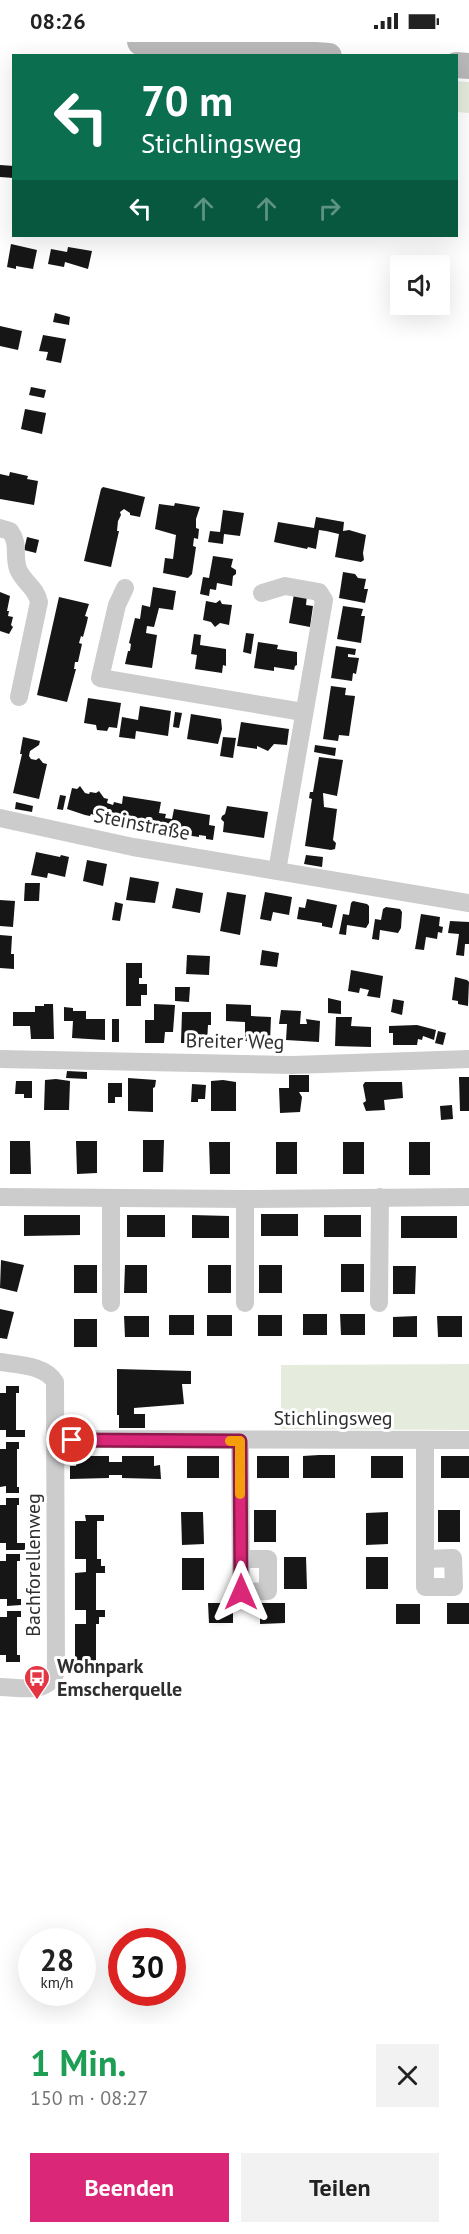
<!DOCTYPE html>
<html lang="de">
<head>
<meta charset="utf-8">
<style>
  body { margin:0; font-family:"PT Sans",sans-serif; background:#f2f2f2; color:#222; height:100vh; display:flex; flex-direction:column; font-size:22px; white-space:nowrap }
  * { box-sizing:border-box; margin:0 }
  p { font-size:20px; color:#767676 }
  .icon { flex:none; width:33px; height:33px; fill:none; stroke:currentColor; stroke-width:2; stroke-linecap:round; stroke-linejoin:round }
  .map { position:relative; height:1982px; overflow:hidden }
  .drawer { display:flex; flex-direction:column; background:#fff; flex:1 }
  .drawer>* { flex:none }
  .hud { position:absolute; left:12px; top:12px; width:446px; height:183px; border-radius:0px; box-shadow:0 6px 24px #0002; background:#0b6e4f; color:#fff; overflow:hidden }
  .controls { position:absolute; left:390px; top:213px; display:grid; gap:12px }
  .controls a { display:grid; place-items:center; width:60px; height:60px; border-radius:0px; background:#fff; box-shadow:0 6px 24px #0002; font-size:30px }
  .speed { position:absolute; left:18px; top:1886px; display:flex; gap:12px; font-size:30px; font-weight:700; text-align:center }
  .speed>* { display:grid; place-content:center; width:78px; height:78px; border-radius:50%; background:#fff; box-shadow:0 6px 24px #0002; line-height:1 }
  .speed small { font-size:15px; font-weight:400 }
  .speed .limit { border:9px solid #d22; background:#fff; color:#111 }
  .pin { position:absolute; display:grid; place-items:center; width:51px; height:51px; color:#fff; margin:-26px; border:3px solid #fff; border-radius:50%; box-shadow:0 2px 6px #0007 }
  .me { position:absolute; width:66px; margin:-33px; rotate:0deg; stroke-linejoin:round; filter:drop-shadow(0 0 4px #0008) }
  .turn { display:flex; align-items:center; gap:21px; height:126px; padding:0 30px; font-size:27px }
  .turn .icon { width:78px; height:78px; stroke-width:2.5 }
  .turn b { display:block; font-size:42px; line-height:51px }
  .lanes { display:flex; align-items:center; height:57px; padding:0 30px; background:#0003; justify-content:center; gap:30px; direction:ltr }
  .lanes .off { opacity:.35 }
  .round { display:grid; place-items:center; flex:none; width:63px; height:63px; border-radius:0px; background:#f2f2f2 }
  .head { display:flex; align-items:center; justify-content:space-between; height:102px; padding:0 30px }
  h1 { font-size:36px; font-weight:700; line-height:45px; color:#1e9e55 }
  .button { display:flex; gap:12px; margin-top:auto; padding:12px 30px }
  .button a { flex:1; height:69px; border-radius:0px; background:#db2777; color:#fff; font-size:24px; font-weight:700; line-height:69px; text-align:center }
  .button a+a { background:#f2f2f2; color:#222 }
  .status { display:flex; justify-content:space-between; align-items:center; height:42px; padding:0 30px; background:#fff; direction:ltr }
  .status svg { height:16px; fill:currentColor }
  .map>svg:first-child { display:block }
  .green { fill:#e5ecdd }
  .building { fill:#161616 }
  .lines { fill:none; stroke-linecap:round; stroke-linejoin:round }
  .minor { stroke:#ccc; stroke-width:18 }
  .secondary { stroke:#b9b9b9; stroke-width:26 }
  .route-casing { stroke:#8e194d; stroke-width:15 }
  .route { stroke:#db2777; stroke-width:10 }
  .slow { stroke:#f59e0b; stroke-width:10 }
  .labels { text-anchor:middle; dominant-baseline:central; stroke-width:6; stroke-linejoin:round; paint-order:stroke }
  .street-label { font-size:20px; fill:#2f2f2f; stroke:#fff }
  .poi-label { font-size:20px; font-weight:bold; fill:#2f2f2f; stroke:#fff; text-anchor:start }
</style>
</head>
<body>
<div class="status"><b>08:26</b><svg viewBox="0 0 49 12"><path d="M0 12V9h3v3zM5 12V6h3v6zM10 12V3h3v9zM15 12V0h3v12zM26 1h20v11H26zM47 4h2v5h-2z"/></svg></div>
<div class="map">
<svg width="469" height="1982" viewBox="0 0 469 1982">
  <rect width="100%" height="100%" fill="#fff"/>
  <g class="green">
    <path d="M456 39 469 40V71L456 70Z"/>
    <path d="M469 1322V1388L281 1387V1323Z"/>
  </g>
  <g class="building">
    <path d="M0 123 14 124V136L0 135Z"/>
    <path d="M11 202 37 208 33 227 16 224V227L7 225Z"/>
    <path d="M68 205 92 209 88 227 65 220 64 225 48 222 51 207 67 210Z"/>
    <path d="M55 271 70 275 69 283 53 280Z"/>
    <path d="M0 284 22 289 18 308 0 304Z"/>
    <path d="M43 293 66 297 61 321 46 318 48 310 39 309Z"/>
    <path d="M31 345 46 348 44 356 29 353Z"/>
    <path d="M25 367 46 371 42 392 21 387Z"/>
    <path d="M10 430 28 434 27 437 38 439 34 463 0 457V432L9 434Z"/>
    <path d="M103 445 145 455 140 475 130 473V471L124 467 120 470 121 473 118 479 117 489H119L111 525 84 519 101 447Z"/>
    <path d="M175 461 200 465 196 477V486L199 487 198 497 194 496 193 504 196 505 192 532 188 536 163 531 165 516 173 517 176 493 155 487 159 462 174 464Z"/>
    <path d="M223 468 244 471 240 494 224 492 223 502 208 500 210 489 220 490Z"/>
    <path d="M316 475 344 480 343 489 349 488 366 493 363 511 364 518 361 520 335 515 339 492 326 489 319 488 316 507 308 505 307 507 274 500 278 480 314 486Z"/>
    <path d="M27 495 39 498 36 511 24 508Z"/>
    <path d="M213 514 233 517 231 525 236 528V532L233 534 232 544 217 541 216 548 210 547 209 554 200 552 203 535 209 536Z"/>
    <path d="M343 530 355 532 358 536 366 537 364 547H368L365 561 339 556Z"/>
    <path d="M153 545 176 549 173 568 159 566 154 585 147 584 146 591 157 593 152 626 125 622 128 609H130L131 602 129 601 135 576 140 577 142 563 150 565Z"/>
    <path d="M0 550 10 554 7 569H9L8 574 13 575 11 583 13 585 9 592 0 589Z"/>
    <path d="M294 552 307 553 306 563 313 564 310 585 289 581Z"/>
    <path d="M59 555 89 562 85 574 88 575 87 580 83 595 81 594 79 601 82 602 78 620H75L74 627H76L67 660 37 653Z"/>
    <path d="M220 558 222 562 232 563 229 583 220 581 215 585 211 580 203 578 206 559 216 561Z"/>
    <path d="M343 564 363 567 361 574H365L361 601 337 597Z"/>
    <path d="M246 591 254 592 251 612 243 610Z"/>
    <path d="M194 592 201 593 200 603 226 607V624L223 623 222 631 195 627 197 613 191 612Z"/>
    <path d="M258 600 278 603 277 607 297 610V623L295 624 294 628 274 625V629L254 626Z"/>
    <path d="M336 604 356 607 355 613 348 612V615L359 616 356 632 353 631 352 639 331 636Z"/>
    <path d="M331 644 346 646 345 653 355 654 349 694 339 693 338 699 323 697Z"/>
    <path d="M88 656 121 661 117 686 109 685 107 689 97 688 96 683 84 681Z"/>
    <path d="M140 664 171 669 168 694 136 689 135 697 119 695 122 675 138 678Z"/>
    <path d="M175 670 182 671 179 686 173 685Z"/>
    <path d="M191 672 221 677 222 687 218 702 187 697Z"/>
    <path d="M241 680 289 687 287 703 274 702 268 709 257 704V707L237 704Z"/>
    <path d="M23 695 40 699 39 703 30 709 29 714 31 717 36 718 39 716 43 721 47 722 39 757 13 751 22 712H20Z"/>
    <path d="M223 695 236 696 233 716 220 714Z"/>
    <path d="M315 703 336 706 335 714 314 710Z"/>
    <path d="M319 715 343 718 337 754 323 751 324 765 337 767 333 798 336 801 335 807 331 808 305 804 312 757 309 756 310 750H313Z"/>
    <path d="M80 744 85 751 89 752 90 750 96 751 99 749 104 756 108 757 107 761 113 763 114 760 122 762 123 754 161 760 159 771 166 772 165 776 172 777 174 767 210 773 209 783 215 784 213 798 206 797V794L199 793V795L178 792V790L163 789 164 785 134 783 135 781 110 778 91 772 90 774 85 773 67 767 72 746 77 747Z"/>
    <path d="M60 753 66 754 63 768 57 767Z"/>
    <path d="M16 760 33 764 32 770 15 767Z"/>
    <path d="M227 764 268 770 264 796 223 790 224 780 221 777 222 774 225 772Z"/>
    <path d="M36 810 60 815 61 813 69 815 65 835 48 831 47 836 31 833Z"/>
    <path d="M306 813 323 815 322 825 304 822Z"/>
    <path d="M87 818 107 822 103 844 83 839Z"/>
    <path d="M130 835 159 840 155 861 126 858Z"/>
    <path d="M25 841H40L39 859H24Z"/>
    <path d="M176 846 203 851 200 871 172 866Z"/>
    <path d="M227 850 246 853 240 893 220 889Z"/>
    <path d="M265 850 292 855 289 873 273 870 271 879 260 877Z"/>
    <path d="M307 857 337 863 332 886 322 884V881L297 877 299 865 305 866Z"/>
    <path d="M0 858 15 859 13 885 0 884Z"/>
    <path d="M353 859 367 862 369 864V881L366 886 347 883 346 893 339 892 343 872 349 873 351 861Z"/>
    <path d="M115 860 123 862 120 879 112 878Z"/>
    <path d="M386 865 400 867 402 870 401 886 398 891 380 888 379 898 372 897 375 877 381 878 383 867Z"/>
    <path d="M421 872 440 875 439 884 443 885 442 891 438 890 437 897 426 895 424 908 415 907Z"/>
    <path d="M450 879 469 880V902H465L464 914 456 913 459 892 448 891Z"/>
    <path d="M0 893 12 894 11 912H14V927L0 926Z"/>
    <path d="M262 908 279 911 277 925 260 923Z"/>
    <path d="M187 913 210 914 209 933 186 932Z"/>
    <path d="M126 921H142V936H139V942H147V953H141V964H126Z"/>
    <path d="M351 928 383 934 380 956 367 954 369 948 360 946 359 951 348 949Z"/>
    <path d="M455 935 467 938 469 940 468 964 458 962V959L452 958Z"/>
    <path d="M175 945H190L189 960 175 959Z"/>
    <path d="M328 956 341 959V972L328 971Z"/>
    <path d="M393 957 404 959 402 973 391 970Z"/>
    <path d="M44 962H53L54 997H31L30 984H13V970H35V964H44Z"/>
    <path d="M154 962 175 963 173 990H165L164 1001H145V978H154Z"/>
    <path d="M226 962 251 963V974L271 975 270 1000 245 999V980L226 979Z"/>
    <path d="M64 965 73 966V969H86V977H105V998L72 996 73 979H64Z"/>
    <path d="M281 968 301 969 300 982H307L306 977 320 979 319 1000 286 998 287 982H279Z"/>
    <path d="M182 970H211V983H208L207 1001H181Z"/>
    <path d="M336 975H352L351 984 371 985V1005L335 1004Z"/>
    <rect x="112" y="977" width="7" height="23"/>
    <path d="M417 983 436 988 434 998 423 994 422 998 418 997 417 1003H393V991H389V984Z"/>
    <path d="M438 989 446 991 443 1003 435 1001Z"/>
    <path d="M67 1029 87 1030V1037L66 1036Z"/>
    <path d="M289 1033H309V1050H299L302 1055 300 1070 280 1071 279 1046H289Z"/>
    <path d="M459 1035H469V1069H460Z"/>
    <path d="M128 1036 156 1038 155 1045 153 1046V1070L128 1069Z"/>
    <path d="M56 1037 70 1039 69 1068H44L45 1038Z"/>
    <path d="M223 1038 236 1040V1069H211V1039Z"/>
    <path d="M16 1039H32V1056H24V1052H15Z"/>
    <path d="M365 1040H402L403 1056 384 1058 385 1068 366 1069 363 1061 366 1059 363 1043Z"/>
    <path d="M108 1041H122V1055H115V1061H108Z"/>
    <path d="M192 1042 206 1043 205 1057H198V1060H191Z"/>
    <path d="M452 1063 453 1077 441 1078 440 1064Z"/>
    <path d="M143 1098H164L163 1130H143Z"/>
    <path d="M10 1099H30L31 1132H10Z"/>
    <path d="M76 1099H97V1131L77 1132Z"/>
    <path d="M209 1100H230V1132H210Z"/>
    <rect x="276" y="1100" width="21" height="32"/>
    <rect x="343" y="1100" width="21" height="32"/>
    <rect x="409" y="1100" width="21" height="33"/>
    <rect x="261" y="1172" width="37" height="22"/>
    <path d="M24 1173H80V1193L24 1194Z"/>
    <rect x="127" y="1173" width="38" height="22"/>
    <path d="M192 1173 229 1174V1196H192Z"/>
    <rect x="324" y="1173" width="37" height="22"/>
    <rect x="401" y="1174" width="56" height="22"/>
    <path d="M1 1218 24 1223 17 1250 0 1246Z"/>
    <rect x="341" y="1222" width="23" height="28"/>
    <rect x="74" y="1223" width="23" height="28"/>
    <path d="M125 1223H147V1251H124Z"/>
    <rect x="208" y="1223" width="23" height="28"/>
    <rect x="259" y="1223" width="23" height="28"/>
    <path d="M393 1224H416L415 1252H393Z"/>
    <path d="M0 1267 14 1270 7 1297 0 1296Z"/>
    <rect x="303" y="1272" width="24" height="21"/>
    <path d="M340 1272H365V1293H341Z"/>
    <rect x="169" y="1273" width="25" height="20"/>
    <rect x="207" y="1273" width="25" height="21"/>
    <rect x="258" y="1273" width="24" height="21"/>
    <path d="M124 1274H149V1295H125Z"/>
    <path d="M417 1274V1295H393V1275Z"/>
    <path d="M437 1274H462V1295H438Z"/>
    <rect x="74" y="1277" width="23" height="28"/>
    <path d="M117 1327 191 1329V1342H182L184 1362 134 1366V1372H145V1386H119V1373H117Z"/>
    <path d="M6 1344H19V1351H16V1388H25V1395H6V1388H0V1351H6Z"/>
    <path d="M6 1400H19V1407H17V1445H19V1451H6V1444L0 1445V1407H6Z"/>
    <path d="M319 1413H335V1436H303V1414Z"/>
    <path d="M76 1414H109V1420H122V1414H154V1424L160 1423 161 1437 122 1436V1433H109V1436L70 1437V1424H76Z"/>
    <rect x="187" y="1414" width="32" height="22"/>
    <rect x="257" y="1414" width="32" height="22"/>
    <rect x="371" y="1414" width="32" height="22"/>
    <rect x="441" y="1414" width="28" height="22"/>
    <path d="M6 1456H19V1463H17V1501H25V1508H6V1501H0V1463H6Z"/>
    <rect x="254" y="1468" width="22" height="32"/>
    <rect x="438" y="1468" width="22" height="32"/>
    <path d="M181 1470H203L204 1502 182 1503Z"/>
    <path d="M388 1470V1502L366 1503V1471Z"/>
    <path d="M85 1473H104V1479H97V1517H101V1524H105V1531H96V1568H105V1575H99V1582H96V1620H99V1626H86V1620H75V1582H86V1568H75V1531L86 1530V1517H75V1479H86Z"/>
    <path d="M6 1512H20V1519H17V1557H21V1563L7 1564V1557H0V1519H6Z"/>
    <path d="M284 1515H306L307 1547H284Z"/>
    <rect x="366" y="1515" width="22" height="32"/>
    <rect x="182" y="1516" width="22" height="32"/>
    <path d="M208 1561H233V1581H209Z"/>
    <path d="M260 1561H285V1581L260 1582Z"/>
    <rect x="447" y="1561" width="22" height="21"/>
    <rect x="396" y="1562" width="24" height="20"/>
    <path d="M7 1569H21V1575H17V1613H20V1620H6V1613H0V1575H7Z"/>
  </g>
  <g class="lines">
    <g class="minor">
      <path d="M0 486 10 489C20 503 13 512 18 527 23 540 36 545 39 560L19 655"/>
      <path d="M125 546 117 563 100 636 303 670"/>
      <path d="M262 551 285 544 319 550 324 558 277 829"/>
      <path d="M0 776 133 805 469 861"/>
      <path d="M0 1017 293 1023 469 1017"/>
      <path d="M0 1155 245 1157 469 1155"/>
      <path d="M111 1156V1261"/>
      <path d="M245 1261V1157"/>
      <path d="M379 1261 380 1155"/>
      <path d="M0 1320C18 1323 45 1323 55 1340L56 1630C47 1653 21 1645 0 1645"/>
      <path d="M55 1397 469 1398"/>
      <path d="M240 1399 241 1550 268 1549V1517H241"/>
      <path d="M425 1517 453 1516 454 1545H425V1398"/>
    </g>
    <g class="secondary">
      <path d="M140 0 329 14"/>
      <path d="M456 23 469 24"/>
    </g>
  </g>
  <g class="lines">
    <defs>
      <path id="route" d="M72 1398 240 1399 241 1550"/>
    </defs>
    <use href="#route" class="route-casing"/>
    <use href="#route" class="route"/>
    <path class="slow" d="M230 1399H240V1452"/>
  </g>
  <defs>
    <symbol id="bus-pin" viewBox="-11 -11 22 30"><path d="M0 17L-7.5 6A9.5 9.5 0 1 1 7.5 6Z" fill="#e33542" stroke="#fff"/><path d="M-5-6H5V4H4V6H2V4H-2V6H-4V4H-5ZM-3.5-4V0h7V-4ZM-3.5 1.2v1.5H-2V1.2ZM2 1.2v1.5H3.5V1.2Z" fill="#fff"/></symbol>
  </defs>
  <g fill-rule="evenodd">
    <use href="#bus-pin" x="22" y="1621" width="30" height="40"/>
  </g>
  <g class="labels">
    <g class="street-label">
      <text transform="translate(142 782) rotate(11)">Steinstraße</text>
      <text transform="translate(235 999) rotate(1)">Breiter Weg</text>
      <text x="333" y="1376">Stichlingsweg</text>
      <text transform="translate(33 1523) rotate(-90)">Bachforellenweg</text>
    </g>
    <g class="poi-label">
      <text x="57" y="1624">Wohnpark<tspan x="57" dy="23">Emscherquelle</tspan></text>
    </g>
  </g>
</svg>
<div class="controls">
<a><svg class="icon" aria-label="sound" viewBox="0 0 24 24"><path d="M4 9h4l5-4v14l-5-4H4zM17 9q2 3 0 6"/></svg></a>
</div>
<div class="speed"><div>28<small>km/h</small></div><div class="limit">30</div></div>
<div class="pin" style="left:72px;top:1398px;background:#d93025"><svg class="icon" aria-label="arrive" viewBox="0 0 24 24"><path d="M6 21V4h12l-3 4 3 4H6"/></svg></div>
<svg class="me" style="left:241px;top:1550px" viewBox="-20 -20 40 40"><path d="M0-17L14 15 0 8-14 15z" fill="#db2777" stroke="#fff" stroke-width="4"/></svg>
<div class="hud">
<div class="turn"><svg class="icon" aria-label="left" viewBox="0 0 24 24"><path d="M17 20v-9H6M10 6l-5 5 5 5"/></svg><div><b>70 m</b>Stichlingsweg</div></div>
<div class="lanes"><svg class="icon" aria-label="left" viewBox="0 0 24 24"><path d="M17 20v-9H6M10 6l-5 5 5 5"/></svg><svg class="icon off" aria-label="ahead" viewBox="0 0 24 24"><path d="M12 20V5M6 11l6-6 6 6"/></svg><svg class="icon off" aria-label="ahead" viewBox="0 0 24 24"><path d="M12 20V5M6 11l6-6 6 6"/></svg><svg class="icon off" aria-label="right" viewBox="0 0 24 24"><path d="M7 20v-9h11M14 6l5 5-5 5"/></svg></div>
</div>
</div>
<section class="drawer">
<div class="head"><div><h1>1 Min.</h1><p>150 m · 08:27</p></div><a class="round"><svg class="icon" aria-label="close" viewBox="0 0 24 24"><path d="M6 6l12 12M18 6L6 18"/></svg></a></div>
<div class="button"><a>Beenden</a><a>Teilen</a></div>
</section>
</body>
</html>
